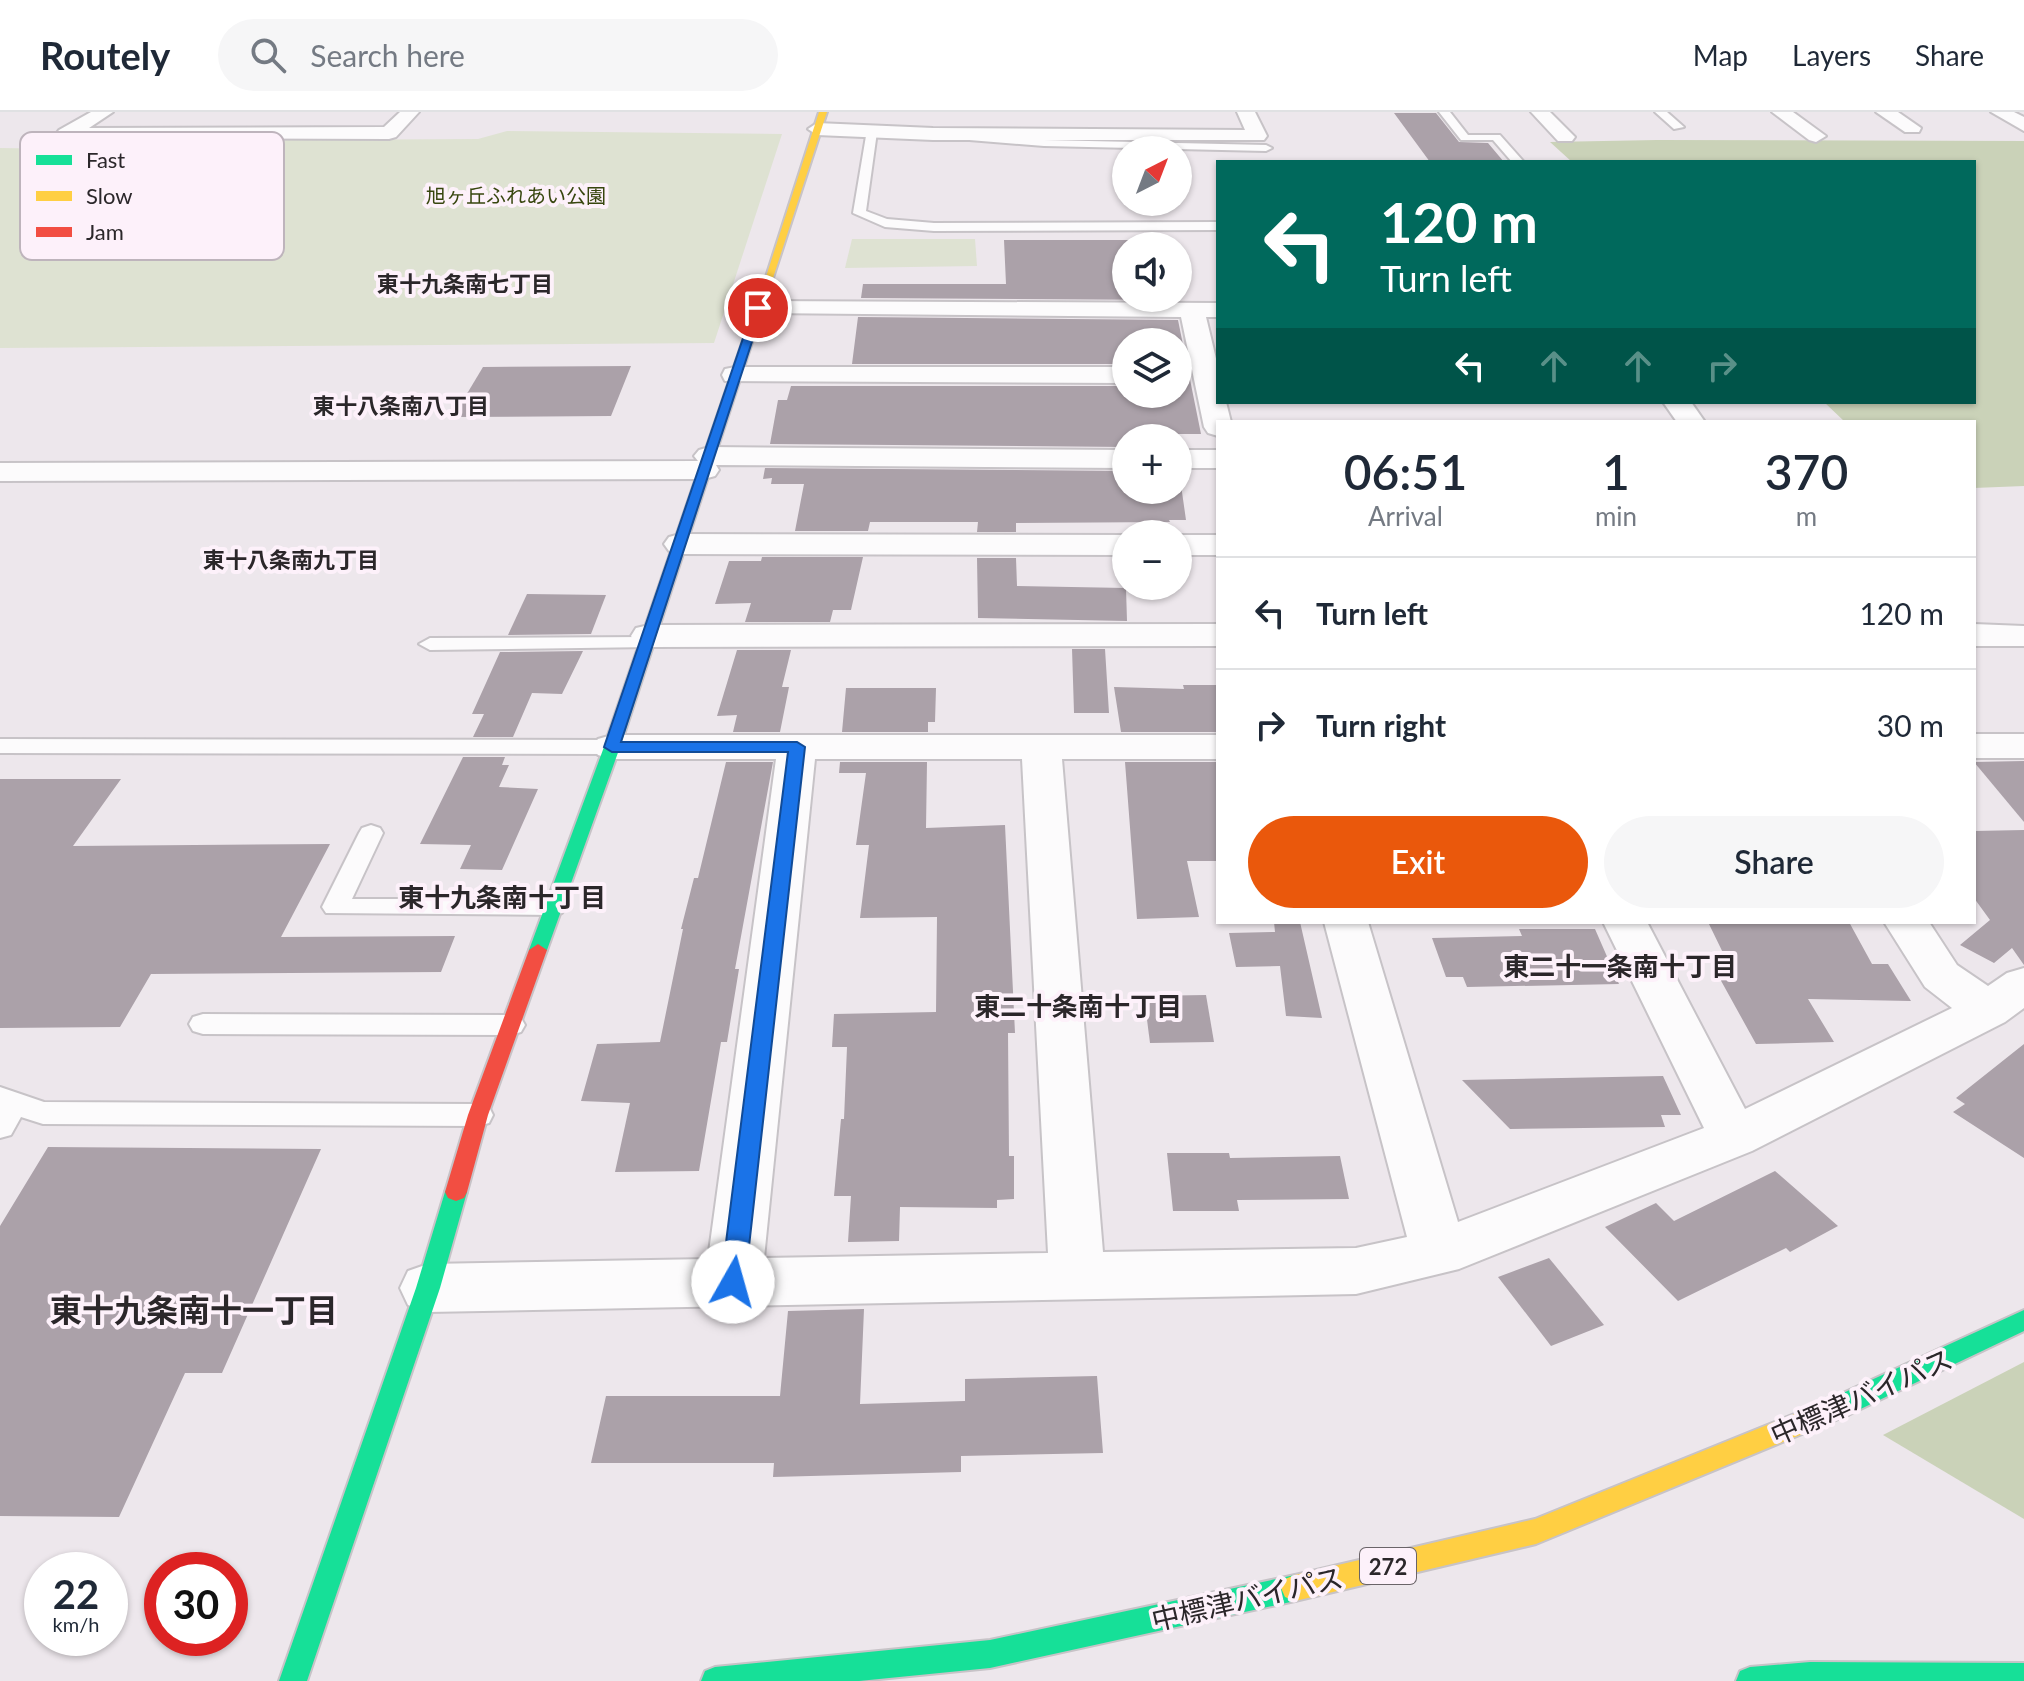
<!DOCTYPE html>
<html lang="en">
<head>
<meta charset="utf-8">
<style>
  body { margin:0; font-family:Lato,"Noto Sans JP",sans-serif; background:#f6f6f7; color:#1f2937; height:100vh; display:flex; flex-direction:column; font-size:30px; white-space:nowrap }
  * { box-sizing:border-box; margin:0 }
  p { font-size:26px; color:#747a83 }
  .icon { flex:none; width:44px; height:44px; fill:none; stroke:currentColor; stroke-width:2; stroke-linecap:round; stroke-linejoin:round }
  .map { position:relative; flex:1; overflow:hidden }
  .sheet { position:absolute; left:1216px; top:308px; width:760px; height:504px; display:flex; flex-direction:column; background:#fff; border-radius:0px; box-shadow:0 2px 6px #0004 }
  .sheet>* { flex:none }
  .guide { position:absolute; left:1216px; top:48px; width:760px; height:244px; border-radius:0px; box-shadow:0 2px 6px #0004; background:#00695c; color:#fff; overflow:hidden }
  .needle { width:52px; rotate:42deg }
  .tools { position:absolute; left:1112px; top:24px; display:grid; gap:16px }
  .tools a { display:grid; place-items:center; width:80px; height:80px; border-radius:50%; background:#fff; box-shadow:0 2px 6px #0004; font-size:40px }
  .speed { position:absolute; left:24px; top:1440px; display:flex; gap:16px; font-size:40px; font-weight:700; text-align:center }
  .speed>* { display:grid; place-content:center; width:104px; height:104px; border-radius:50%; background:#fff; box-shadow:0 2px 6px #0004; line-height:1 }
  .speed small { font-size:20px; font-weight:400 }
  .speed .limit { border:12px solid #d22; background:#fff; color:#111 }
  .pin { position:absolute; display:grid; place-items:center; width:68px; height:68px; color:#fff; margin:-34px; border:4px solid #fff; border-radius:50%; box-shadow:0 2px 8px #0007 }
  .me { position:absolute; width:88px; margin:-44px; rotate:7deg; stroke-linejoin:round; filter:drop-shadow(0 0 6px #0008) }
  .turn { display:flex; align-items:center; gap:28px; height:168px; padding:0 32px; font-size:36px }
  .turn .icon { width:104px; height:104px; stroke-width:2.5 }
  .turn b { display:block; font-size:56px; line-height:68px }
  .lanes { display:flex; align-items:center; height:76px; padding:0 32px; background:#0003; justify-content:center; gap:40px; direction:ltr }
  .lanes .off { opacity:.35 }
  .eta { display:flex; justify-content:space-evenly; align-items:center; height:136px; text-align:center }
  .eta b { font-size:48px; font-weight:600; line-height:56px }
  .button { display:flex; gap:16px; margin-top:auto; padding:16px 32px }
  .button a { flex:1; height:92px; border-radius:48px; background:#ea580c; color:#fff; font-size:32px; font-weight:600; line-height:92px; text-align:center }
  .button a+a { background:#f6f6f7; color:#1f2937 }
  ul { padding:0; list-style:none }
  li { display:flex; align-items:center; gap:24px; height:112px; padding:0 32px; border-top:2px solid #e0e1e3 }
  li div { flex:1 }
  li b { display:block; font-size:30px }
  li em { font-style:normal }
  header { display:flex; align-items:center; gap:48px; box-sizing:border-box; height:112px; padding:0 40px; background:#fff; border-bottom:2px solid #e0e1e3 }
  header strong { font-size:38px }
  nav { display:flex; gap:44px; margin-inline-start:auto; font-size:28px }
  .search { width:560px; height:72px; background:#f6f6f7; display:flex; align-items:center; gap:20px; box-sizing:border-box; padding:0 28px; border-radius:44px; color:#747a83; font-size:30px }
  .map>svg:first-child { display:block }
  .green { fill:#dee2d2 }
  .forest { fill:#cad2b8 }
  .building { fill:#aba1a9 }
  .lines { fill:none; stroke-linecap:round; stroke-linejoin:round }
  .lane-casing { stroke:#c7c3c7; stroke-width:4 }
  .street-casing { stroke:#c7c3c7; stroke-width:4 }
  .fast-casing { stroke:#c7c3c7; stroke-width:4 }
  .slow-casing { stroke:#c7c3c7; stroke-width:4 }
  .jam-casing { stroke:#c7c3c7; stroke-width:4 }
  .lane { fill:#fcfbfc; fill-rule:evenodd }
  .street { fill:#fcfbfc; fill-rule:evenodd }
  .fast { fill:#16e098; fill-rule:evenodd }
  .slow { fill:#ffcf43; fill-rule:evenodd }
  .jam { fill:#f24e42; fill-rule:evenodd }
  .route { fill:#1a73e8; stroke:#114b97; stroke-width:2 }
  .labels { text-anchor:middle; dominant-baseline:central; stroke-width:8; stroke-linejoin:round; paint-order:stroke }
  .far-park-label { font-size:20px; fill:#37460e; stroke:#fdf1fa }
  .far-neighbourhood-label { font-size:22px; font-weight:bold; fill:#2b272a; stroke:#fdf1fa }
  .shield { fill:#fdf1fa; stroke:#6a6468; stroke-width:2 }
  .shield-label { font-size:22px; font-weight:bold; fill:#2b272a }
  .neighbourhood-label { font-size:26px; font-weight:bold; fill:#2b272a; stroke:#fdf1fa }
  .near-street-label { font-size:28px; fill:#2b272a; stroke:#fdf1fa }
  .near-neighbourhood-label { font-size:32px; font-weight:bold; fill:#2b272a; stroke:#fdf1fa }
  .key { fill:#fdf1fa; stroke:#beb4bc; stroke-width:2 }
  .key-label { font-size:22px; fill:#2b272a }
</style>
</head>
<body>
<header>
<strong>Routely</strong>
<div class="search"><svg class="icon" aria-label="search" viewBox="0 0 24 24"><circle cx="10" cy="10" r="6"/><path d="M15 15l6 6"/></svg>Search here</div>
<nav><a>Map</a><a>Layers</a><a>Share</a></nav>
</header>
<div class="map">
<svg width="2024" height="1569" viewBox="0 0 2024 1569">
  <rect width="100%" height="100%" fill="#ede7ec"/>
  <g class="green">
    <path d="M507 19 782 22 714 231 0 236V36L137 38 150 29 478 27Z"/>
    <path d="M852 127H975L977 154 845 156Z"/>
  </g>
  <g class="forest">
    <path d="M1657 28 2024 29V374L1974 376V310H1845L1824 290H1974V50H1572L1550 30Z"/>
    <path d="M2024 1250V1407L1883 1323Z"/>
  </g>
  <g class="building">
    <path d="M1394 1H1436L1459 30 1488 31 1504 50H1430Z"/>
    <path d="M1004 128H1161L1163 134H1126V186L1174 188 861 186 863 172H1006Z"/>
    <path d="M858 205 1178 208 1201 322H1174V326H1126V335L770 332 778 288H787L791 274H1126V282H1178V230H1126V252H852Z"/>
    <path d="M631 254 611 304 453 305 483 255Z"/>
    <path d="M765 356 1126 359V378H1178L1179 359 1186 408H1169L1170 410 1016 411V420H977L978 410H870L868 419H795L804 372H771L772 366 763 367Z"/>
    <path d="M762 445H863L851 498H833L830 510H745L751 491 715 492 729 449H761Z"/>
    <path d="M977 446H1016L1017 474 1126 476 1127 509 978 506Z"/>
    <path d="M527 482 606 483 591 522 508 523Z"/>
    <path d="M1072 537H1105L1109 601H1074Z"/>
    <path d="M737 538H791L782 575H789L780 620H733L737 603 717 604Z"/>
    <path d="M583 539 562 582 532 581 513 625H473L484 602H472L500 540Z"/>
    <path d="M1183 573H1218V620H1121L1114 575 1184 577Z"/>
    <path d="M846 576H936L935 610H928V620H842Z"/>
    <path d="M463 645H505L502 653H509L499 675 538 677 502 758 460 757 471 733 420 732Z"/>
    <path d="M2024 649V710L1974 650Z"/>
    <path d="M726 650H773L735 857H739L727 930H721L699 1059 615 1060 630 991 581 989 597 932 660 930 683 817H681L694 766H698Z"/>
    <path d="M840 650H927L926 716 1005 713 1015 921H1008L1009 1044H1014V1087L997 1088V1096L900 1095 899 1129 848 1130 851 1084H834L841 1007H844L847 935H832L834 902 936 900 937 805 860 806 869 733H856L866 661H839Z"/>
    <path d="M1125 650H1218V749H1187L1199 805 1137 807Z"/>
    <path d="M0 667H121L73 734 330 732 281 825 455 824 441 860 151 862 120 915 0 916Z"/>
    <path d="M2024 718V853L2012 836 1994 851 1960 833 1990 808 1974 786V719Z"/>
    <path d="M1274 810H1300L1322 906 1286 904 1280 854 1236 855 1229 821 1275 820Z"/>
    <path d="M1708 810H1849L1872 852H1888L1911 889 1808 887 1834 930 1756 932 1709 847H1726Z"/>
    <path d="M1519 817H1595L1619 872 1467 875 1463 865H1446L1432 826 1522 824Z"/>
    <path d="M1206 883 1214 930 1150 931 1144 884Z"/>
    <path d="M2024 932V1046L1953 1000 1965 992 1956 986Z"/>
    <path d="M1663 964 1681 1003H1661L1665 1015 1510 1017 1462 968Z"/>
    <path d="M48 1035 321 1037 222 1261H185L119 1405 0 1404V1114Z"/>
    <path d="M1167 1041H1229L1230 1046 1340 1044 1349 1087 1237 1088 1239 1099H1173Z"/>
    <path d="M1775 1059 1838 1114 1790 1140 1786 1136 1678 1189 1605 1115 1656 1091 1674 1109Z"/>
    <path d="M1549 1146 1604 1213 1551 1234 1498 1165Z"/>
    <path d="M864 1197 860 1292 965 1289V1267L1097 1264 1103 1341 961 1344V1360L773 1365 774 1351H591L606 1284H780L788 1199Z"/>
  </g>
  <g class="lines">
    <defs>
      <g id="lane">
        <path d="M1439 0H1450L1468 23H1500L1524 50H1512L1493 28H1461Z"/>
        <path d="M1655 0H1667L1684 15 1674 17Z"/>
        <path d="M867 18 877 20 866 99 887 107 934 111 1218 110V118L934 119 885 115 853 101Z"/>
        <path d="M961 22 1044 28 1266 33 1272 36 1266 39 1044 34 957 27 955 25Z"/>
        <path d="M646 525 657 531 653 535 430 538 419 532 430 526Z"/>
        <path d="M0 627 612 628 620 630 624 635 620 640 612 642 0 641Z"/>
        <path d="M371 713 380 716 383 721 352 787H553L562 789 566 795 562 801 553 803 326 801 322 795 359 721 362 716Z"/>
        <path d="M203 902 511 903 521 906 525 913 521 920 511 923 203 922 193 919 189 912 193 905Z"/>
        <path d="M0 975 44 990 478 992 489 995 493 1003 489 1011 478 1014 43 1012 21 1005 11 1023 0 1026Z"/>
      </g>
      <g id="street">
        <path d="M91 0H113L89 16 384 15 400 0H419L396 25 389 27 59 26 56 22 59 18Z"/>
        <path d="M1237 0H1255L1267 24 1264 28H933L817 23 808 17 817 11 933 16 1245 18Z"/>
        <path d="M1531 0H1550L1575 25 1572 29H1558Z"/>
        <path d="M1772 0H1793L1826 24 1816 30 1809 28Z"/>
        <path d="M1876 0H1898L1921 16 1919 20H1905Z"/>
        <path d="M1991 0H2014L2024 5V19Z"/>
        <path d="M758 189 1218 191V205H1206L1218 255V290H1226L1231 310H1218V324L1208 321 1204 315 1181 205 749 201 746 196 749 191Z"/>
        <path d="M735 255H1126V271L725 269 722 263 725 257Z"/>
        <path d="M1663 290H1691L1705 310H1677Z"/>
        <path d="M709 335 1126 338V356L716 353 719 358 715 364 704 367 0 369V351L698 349 694 344 699 338Z"/>
        <rect x="1178" y="338" width="40" height="18"/>
        <path d="M680 422 1126 423V443L680 442 669 439 664 432 669 425Z"/>
        <rect x="1178" y="423" width="40" height="20"/>
        <path d="M1218 512V534L649 535 636 532 631 524 636 516 649 513Z"/>
        <path d="M1974 512 2024 514V534H1974Z"/>
        <rect x="1974" y="622" width="50" height="24"/>
        <path d="M612 623H1218V647H1062L1103 1140 1356 1136 1407 1125 1324 810H1368L1458 1110 1704 1016 1603 810H1647L1745 997 1952 896 1925 875 1884 810H1929L1957 853 1988 874 2007 861 2024 856V896L2005 910 1752 1039 1459 1157 1356 1182 428 1200 408 1193 400 1176 408 1159 428 1152 708 1147 776 647H612L598 643 592 635 598 627ZM815 647H1022L1048 1141 764 1146Z"/>
      </g>
      <g id="fast">
        <path d="M764 167 772 169 620 635 547 838 538 844 531 842 529 838 604 635Z"/>
        <path d="M456 1071 464 1074 467 1080 440 1176 307 1569H279L416 1176 445 1080 448 1074Z"/>
        <path d="M2024 1198V1219L1848 1303 1839 1306 1830 1303 1827 1295 1830 1287Z"/>
        <path d="M1295 1463 1305 1467 1309 1476 1305 1485 1295 1489 990 1556 859 1569H701L705 1559 715 1555 990 1528Z"/>
        <path d="M1810 1550 2024 1551V1569H1736L1740 1559 1750 1555Z"/>
      </g>
      <g id="slow">
        <path d="M819 0H827L772 169 764 171Z"/>
        <path d="M1839 1284 1848 1287 1851 1295 1848 1303 1536 1432 1295 1489 1285 1485 1281 1476 1285 1467 1295 1463 1535 1407Z"/>
      </g>
      <path id="jam" d="M538 832 547 838 488 1003 467 1080 464 1086 456 1089 448 1086 445 1080 468 1003 529 838Z"/>
    </defs>
    <use href="#lane" class="lane-casing"/>
    <use href="#street" class="street-casing"/>
    <use href="#fast" class="fast-casing"/>
    <use href="#slow" class="slow-casing"/>
    <use href="#jam" class="jam-casing"/>
    <use href="#lane" class="lane"/>
    <use href="#street" class="street"/>
    <use href="#fast" class="fast"/>
    <use href="#slow" class="slow"/>
    <use href="#jam" class="jam"/>
  </g>
  <path class="route" d="M754 194 763 196 621 630H797L805 635 745 1170 741 1177 733 1180 725 1177 721 1170 788 640H612L604 635Z"/>
  <g class="labels">
    <g class="far-park-label">
      <text x="516" y="83">旭ヶ丘ふれあい公園</text>
    </g>
    <g class="far-neighbourhood-label">
      <text x="465" y="171">東十九条南七丁目</text>
      <text x="401" y="293">東十八条南八丁目</text>
      <text x="291" y="447">東十八条南九丁目</text>
    </g>
    <rect class="shield" x="1360" y="1436" width="56" height="36" rx="6"/>
    <g class="shield-label">
      <text x="1388" y="1454">272</text>
    </g>
    <g class="neighbourhood-label">
      <text x="502" y="785">東十九条南十丁目</text>
      <text x="1620" y="854">東二十一条南十丁目</text>
      <text x="1078" y="894">東二十条南十丁目</text>
    </g>
    <g class="near-street-label">
      <text transform="translate(1861 1284) rotate(-24)">中標津バイパス</text>
      <text transform="translate(1247 1486) rotate(-13)">中標津バイパス</text>
    </g>
    <g class="near-neighbourhood-label">
      <text x="194" y="1197">東十九条南十一丁目</text>
    </g>
  </g>
  <rect x="20" y="20" width="264" height="128" rx="12" class="key"/>
  <rect x="36" y="43" width="36" height="10" fill="#16e098"/>
  <rect x="36" y="79" width="36" height="10" fill="#ffcf43"/>
  <rect x="36" y="115" width="36" height="10" fill="#f24e42"/>
  <g class="key-label">
    <text x="86" y="56">Fast</text>
    <text x="86" y="92">Slow</text>
    <text x="86" y="128">Jam</text>
  </g>
</svg>
<div class="tools">
<a><svg class="needle" viewBox="-14 -14 28 28"><path d="M0-13l5 13h-10z" fill="#e53935"/><path d="M0 13l5-13h-10z" fill="#747a83"/></svg></a>
<a><svg class="icon" aria-label="sound" viewBox="0 0 24 24"><path d="M4 9h4l5-4v14l-5-4H4zM17 9q2 3 0 6"/></svg></a>
<a><svg class="icon" aria-label="layers" viewBox="0 0 24 24"><path d="M12 4l9 5-9 5-9-5zM3 14l9 5 9-5"/></svg></a>
<a>+</a>
<a>−</a>
</div>
<div class="speed"><div>22<small>km/h</small></div><div class="limit">30</div></div>
<div class="pin" style="left:758px;top:196px;background:#d93025"><svg class="icon" aria-label="arrive" viewBox="0 0 24 24"><path d="M6 21V4h12l-3 4 3 4H6"/></svg></div>
<svg class="me" style="left:733px;top:1170px" viewBox="-20 -20 40 40"><circle r="19" fill="#fff"/><path d="M0-13L10 11 0 6-10 11z" fill="#1a73e8"/></svg>
<div class="guide">
<div class="turn"><svg class="icon" aria-label="left" viewBox="0 0 24 24"><path d="M17 20v-9H6M10 6l-5 5 5 5"/></svg><div><b>120 m</b>Turn left</div></div>
<div class="lanes"><svg class="icon" aria-label="left" viewBox="0 0 24 24"><path d="M17 20v-9H6M10 6l-5 5 5 5"/></svg><svg class="icon off" aria-label="ahead" viewBox="0 0 24 24"><path d="M12 20V5M6 11l6-6 6 6"/></svg><svg class="icon off" aria-label="ahead" viewBox="0 0 24 24"><path d="M12 20V5M6 11l6-6 6 6"/></svg><svg class="icon off" aria-label="right" viewBox="0 0 24 24"><path d="M7 20v-9h11M14 6l5 5-5 5"/></svg></div>
</div>
<section class="sheet">
<div class="eta">
<div><b>06:51</b><p>Arrival</p></div>
<div><b>1</b><p>min</p></div>
<div><b>370</b><p>m</p></div>
</div>
<ul>
<li><svg class="icon" aria-label="left" viewBox="0 0 24 24"><path d="M17 20v-9H6M10 6l-5 5 5 5"/></svg><div><b>Turn left</b></div><em>120 m</em></li>
<li><svg class="icon" aria-label="right" viewBox="0 0 24 24"><path d="M7 20v-9h11M14 6l5 5-5 5"/></svg><div><b>Turn right</b></div><em>30 m</em></li>
</ul>
<div class="button"><a>Exit</a><a>Share</a></div>
</section>
</div>
</body>
</html>
